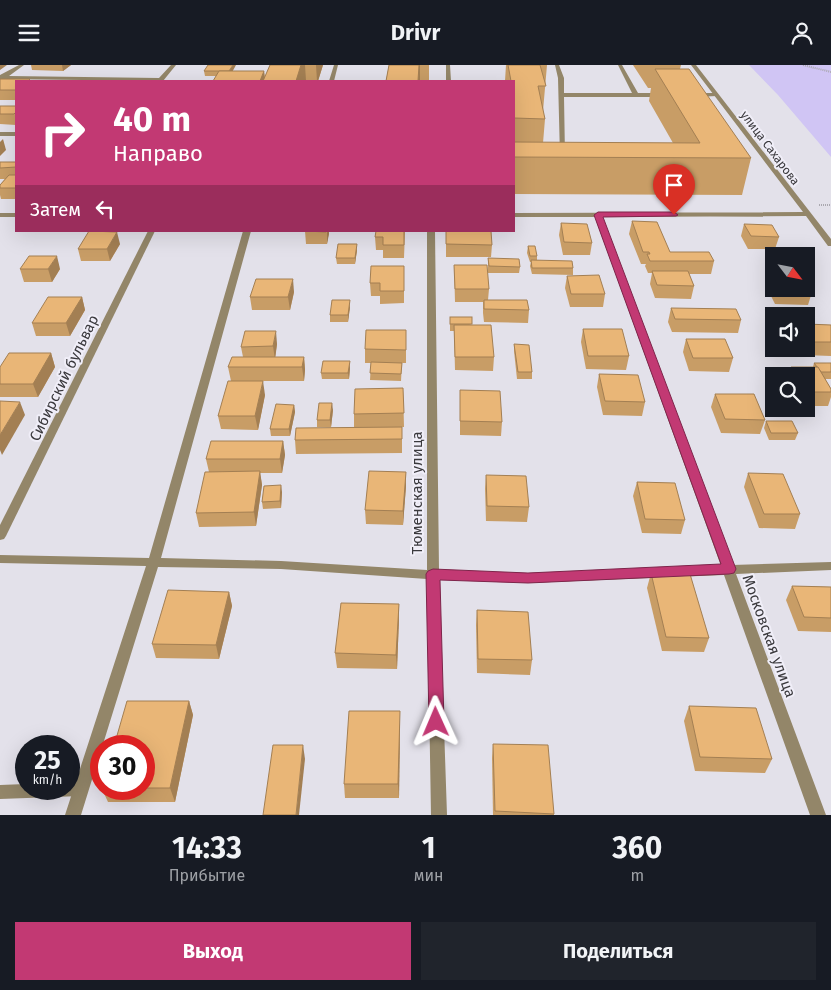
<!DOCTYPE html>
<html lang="ru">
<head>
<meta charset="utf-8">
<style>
  body { margin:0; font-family:"Fira Sans",sans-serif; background:#20242c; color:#f1f3f6; height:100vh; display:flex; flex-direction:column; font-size:19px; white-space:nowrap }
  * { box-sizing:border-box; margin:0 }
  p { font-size:16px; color:#9ea1a6 }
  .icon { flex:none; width:28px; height:28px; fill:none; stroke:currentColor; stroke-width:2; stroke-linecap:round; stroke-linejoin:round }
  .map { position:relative; height:750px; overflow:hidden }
  .details { display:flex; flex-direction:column; background:#171b24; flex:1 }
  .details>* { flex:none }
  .top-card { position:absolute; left:15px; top:15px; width:500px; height:152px; border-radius:0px; box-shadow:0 5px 20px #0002; background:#c23973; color:#fff; overflow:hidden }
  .needle { width:32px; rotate:122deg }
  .tools { position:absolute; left:765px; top:182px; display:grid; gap:10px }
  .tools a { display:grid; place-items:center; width:50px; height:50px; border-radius:0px; background:#171b24; box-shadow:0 5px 20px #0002; font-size:25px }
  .speed { position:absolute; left:15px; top:670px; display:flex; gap:10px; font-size:25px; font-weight:700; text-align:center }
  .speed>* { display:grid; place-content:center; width:65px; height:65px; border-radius:50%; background:#171b24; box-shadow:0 5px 20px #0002; line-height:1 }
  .speed small { font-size:12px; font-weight:400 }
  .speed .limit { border:8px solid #d22; background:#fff; color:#111 }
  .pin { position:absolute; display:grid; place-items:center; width:42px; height:42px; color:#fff; margin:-51px -21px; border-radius:50% 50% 50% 0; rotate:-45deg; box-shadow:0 0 5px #0007 }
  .pin .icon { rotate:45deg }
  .me { position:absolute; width:55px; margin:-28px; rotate:359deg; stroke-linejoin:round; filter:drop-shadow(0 0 4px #0008) }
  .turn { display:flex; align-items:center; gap:18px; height:105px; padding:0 15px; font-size:22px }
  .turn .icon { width:65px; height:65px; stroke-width:2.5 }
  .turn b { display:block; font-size:35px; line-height:42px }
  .then { display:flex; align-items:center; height:48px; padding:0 15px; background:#0003; gap:10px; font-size:19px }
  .eta { display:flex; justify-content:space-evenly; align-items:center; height:85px; text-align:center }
  .eta b { font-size:30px; font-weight:700; line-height:35px }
  .button { display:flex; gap:10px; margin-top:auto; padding:10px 15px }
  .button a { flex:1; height:58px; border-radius:0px; background:#c23973; color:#fff; font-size:20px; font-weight:700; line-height:58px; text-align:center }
  .button a+a { background:#20242c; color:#f1f3f6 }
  header { display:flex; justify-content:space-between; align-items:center; height:65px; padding:0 15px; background:#171b24; font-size:22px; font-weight:700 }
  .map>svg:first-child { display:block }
  .green { fill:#d0c5f4 }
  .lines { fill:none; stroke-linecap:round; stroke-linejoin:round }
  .path { stroke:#aaa8af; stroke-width:2; stroke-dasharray:1 1; stroke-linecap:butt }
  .lane { fill:#938669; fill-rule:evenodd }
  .street { fill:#938669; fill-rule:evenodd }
  .wall { fill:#c89d66 }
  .shaded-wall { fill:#a37f53 }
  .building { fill:#e9b677; stroke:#a37f53 }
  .route { fill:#c23973; stroke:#7e254b }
  .labels { text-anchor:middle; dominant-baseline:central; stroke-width:4; stroke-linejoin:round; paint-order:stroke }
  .far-street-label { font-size:12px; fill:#3a393d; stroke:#f0eef8 }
  .street-label { font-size:15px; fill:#3a393d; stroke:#f0eef8 }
</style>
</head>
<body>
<header><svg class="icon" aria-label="menu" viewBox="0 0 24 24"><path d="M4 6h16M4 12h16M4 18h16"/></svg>Drivr<svg class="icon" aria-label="person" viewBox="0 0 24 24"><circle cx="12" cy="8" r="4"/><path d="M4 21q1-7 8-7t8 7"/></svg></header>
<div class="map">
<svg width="831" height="750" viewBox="0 0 831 750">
  <rect width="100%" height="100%" fill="#e3e1ea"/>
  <path class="green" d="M749 0H831V92L778 30Z"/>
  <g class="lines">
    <g class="path">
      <path d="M803 0 831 7"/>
      <path d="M819 140H831"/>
    </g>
    <g class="lane">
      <path d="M334 0H338L334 16H329Z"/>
      <path d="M446 0H450L451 16H446Z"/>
      <path d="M555 0H559L564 13V28H632L618 0H622L638 28H663L666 30 663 32H564L565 91 560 92 558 13Z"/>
      <path d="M715 28 717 29V31L695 32 692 30 695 28Z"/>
      <path d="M69 717H81L86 719 88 724 86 729 81 731 0 734V720L26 719V724H69Z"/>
    </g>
    <g class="street">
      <path d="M19 0H24L9 11 159 13 171 0H176L163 16 0 14V10Z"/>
      <path d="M691 0H696L831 174V181H828L806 151 602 152 732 500 831 497V505L736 509 826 750H810L724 510 527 518 439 514 447 750H431L427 514 281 504 158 502 81 750H65L146 501 0 498V490L149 493 243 166H251L161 493 281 496 427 505V166H435L439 505 527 508 721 501 595 152H514V148L803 147Z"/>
      <rect x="0" y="67" width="16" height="4"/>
      <rect x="0" y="148" width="16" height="4"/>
      <path d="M148 166H155L6 471 4 474 0 475V460Z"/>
    </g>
  </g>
  <g class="wall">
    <path d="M31 0H71L63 6 32 5Z"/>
    <path d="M270 0H323L318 16H213L217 11H205L204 6H264L265 13Z"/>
    <path d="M389 0H429V16H386Z"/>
    <path d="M506 0H547L543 46 545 54 543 78H673L649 36 651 23H648L633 0H681L680 4 751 93 742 130 514 129V16H505Z"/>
    <path d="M0 14 16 16V35H0Z"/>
    <path d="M0 41H16V60L0 59Z"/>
    <path d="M0 97H16V134H1L0 130V120L5 114H0Z"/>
    <path d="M632 156 670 187 714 196 711 209H689L694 221 691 234 655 233 650 219 652 208H648L645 201 646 199H641L629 169Z"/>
    <path d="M561 158 592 178 590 190H563L559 170Z"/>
    <path d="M744 159 779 172 775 184H748L741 171Z"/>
    <path d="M305 166H329L327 179H306Z"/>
    <path d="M405 166 404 193H383V185H376L375 172Z"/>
    <path d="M446 166 492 180 491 192H446Z"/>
    <path d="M120 179 110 196H81L78 184Z"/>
    <path d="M528 181 537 191V195L573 203V210L532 209 530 201 531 197H530L527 188Z"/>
    <path d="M357 185 355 199H337L336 193Z"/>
    <path d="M488 193 520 202 519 208H488Z"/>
    <path d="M454 200 489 224 488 235 529 245 528 258 484 257 483 248V237H455Z"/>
    <path d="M404 201V238L380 239V231H371L370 218Z"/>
    <path d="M20 204H60L52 217H24Z"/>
    <path d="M770 210H774V224H806L812 227 808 240 775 239 767 223Z"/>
    <path d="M567 211 605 229 603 242H570L565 223Z"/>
    <path d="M294 227 290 245H252L250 232Z"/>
    <path d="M82 232 85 245 70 271H36L32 258Z"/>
    <path d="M350 242 348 257H330V250Z"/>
    <path d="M671 243 741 255 738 268 672 267 668 257Z"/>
    <path d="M450 252 472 260 494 292 493 306 455 305 454 266H450Z"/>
    <path d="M806 259 831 260V291L804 290 801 284H806Z"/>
    <path d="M583 264 629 291 626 305 586 304 581 277Z"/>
    <path d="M406 265V298H402L401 316 370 315 371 298H365V284Z"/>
    <path d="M686 274 733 293 729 307 689 306 683 287Z"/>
    <path d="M277 279 275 292H304L305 305 304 316H231L228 302 243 292 241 282Z"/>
    <path d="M514 279 532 307V314H517L514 286Z"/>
    <path d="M51 288 55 302 38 332H0V302Z"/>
    <path d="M814 298H831V314H825L831 324V332L828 341H806V311H788L791 302H813Z"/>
    <path d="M350 303 349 314H322L321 308Z"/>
    <path d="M599 309 645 337 642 351 603 350 597 322Z"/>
    <path d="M403 323 404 362H402V388L296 389 295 375 354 362V349Z"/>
    <path d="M460 325 502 357 501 371 460 370Z"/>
    <path d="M715 329 765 355 760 369 721 368 711 342Z"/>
    <path d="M265 330 258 365 221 364 218 351Z"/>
    <path d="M294 340 295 347 290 371H271L270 364Z"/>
    <path d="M333 345 331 362H317V355Z"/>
    <path d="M766 356 798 368 795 375H769L764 363Z"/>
    <path d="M283 376 285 390 282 408H260L262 420 256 461 199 462 196 448 209 407 206 394Z"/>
    <path d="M406 407V421L403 460 366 459 365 445Z"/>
    <path d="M748 408 800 449 795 464 759 463 744 422Z"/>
    <path d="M486 410 529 442 527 457 486 456 485 424Z"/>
    <path d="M637 417 685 455 681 469 642 468 633 431Z"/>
    <path d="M282 427 281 443 263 444 262 437Z"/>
    <path d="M651 508 709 573 704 587 662 586 647 523Z"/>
    <path d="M792 521 831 522V567L798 566 786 535Z"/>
    <path d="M229 527 232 541 219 594 156 593 152 579Z"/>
    <path d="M399 539V553L397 604 337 603 335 588Z"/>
    <path d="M477 545 532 595 530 610 477 608 476 560Z"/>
    <path d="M189 636 193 650 175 737H108L102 724H144V681Z"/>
    <path d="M689 641 772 694 765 708 695 706 684 656Z"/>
    <path d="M400 660 399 733H345L344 719Z"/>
    <path d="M493 679 554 749V750H493L492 693Z"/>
  </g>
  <g class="shaded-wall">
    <path d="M0 0H7L0 5Z"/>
    <path d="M62 0H71L63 6Z"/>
    <path d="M233 0H236L230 11 229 6Z"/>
    <path d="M301 0H305L306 16H296Z"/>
    <path d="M316 0H323L318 16H317Z"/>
    <path d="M419 0H420V16H418Z"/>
    <path d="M264 6 265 16H260Z"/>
    <path d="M3 74 6 85 0 91V77Z"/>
    <path d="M327 166H329V169L327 179Z"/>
    <path d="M117 167 120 179 110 196 107 184Z"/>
    <path d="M357 179V185L355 199V193Z"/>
    <path d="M57 191 60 204 52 217 48 204Z"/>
    <path d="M293 214 294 227 290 245 288 232Z"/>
    <path d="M82 232 85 245 70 271 66 258Z"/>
    <path d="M350 235V242L348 257V250Z"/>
    <path d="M276 266 277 279 275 295 273 281Z"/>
    <path d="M51 288 55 302 38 332 33 319Z"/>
    <path d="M304 292 305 305 304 316 302 302Z"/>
    <path d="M350 296V303L349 314 348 308Z"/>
    <path d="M263 316 265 330 258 365 255 351Z"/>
    <path d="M20 337 25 350 2 390 0 385V370Z"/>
    <path d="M332 338 333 345 331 362 330 355Z"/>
    <path d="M294 340 295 347 290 371 289 364Z"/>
    <path d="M283 376 285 390 282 408 280 394Z"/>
    <path d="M260 406 262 420 256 461 254 447Z"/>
    <path d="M406 407V421L403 460V446Z"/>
    <path d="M281 420 282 427 281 443 280 436Z"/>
    <path d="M229 527 232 541 219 594 216 580Z"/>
    <path d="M399 539V553L397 604 396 590Z"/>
    <path d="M189 636 193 650 175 737 170 723Z"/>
    <path d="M400 646V660L399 733 398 719Z"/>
    <path d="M303 680 305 694 299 750H296Z"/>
  </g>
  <g class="building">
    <path d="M208 0H233L229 6H204Z"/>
    <path d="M270 0H301L296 16H263Z"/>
    <path d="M389 0H419L418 16H386Z"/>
    <path d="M508 0H540L546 21H538L545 54 514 53V16H511Z"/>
    <path d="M655 4H689L751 93 514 92V77L700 78Z"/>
    <path d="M219 6H264L260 16H213Z"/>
    <path d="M0 14H30L28 16H16V25H0Z"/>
    <path d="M0 41H16V47L14 49H0Z"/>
    <path d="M0 97H16V102L0 103Z"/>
    <path d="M9 110H16V123H0V120Z"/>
    <path d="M632 156 657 157 670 187H709L714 196H650L647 189H650L649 187H643Z"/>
    <path d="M561 158 587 159 592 178 564 177Z"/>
    <path d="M744 159 772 160 779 172 751 171Z"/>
    <path d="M89 166 117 167 107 184H78Z"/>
    <path d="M305 166H327L326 167Z"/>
    <path d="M376 166H404V180H383V172H375Z"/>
    <path d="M446 166H491L492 180 446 179Z"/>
    <path d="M338 179H357L355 193H336Z"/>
    <path d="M528 181H535L537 191H530Z"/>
    <path d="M29 191H57L48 204H20Z"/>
    <path d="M488 193 519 194 520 202 489 201Z"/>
    <path d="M531 195 572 196 573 203H532Z"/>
    <path d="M454 200H487L489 224H455Z"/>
    <path d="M371 201H404V226H380V218H370Z"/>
    <path d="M652 206H688L694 221 657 220Z"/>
    <path d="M599 210 605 229H571L567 211Z"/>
    <path d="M770 210H774V217Z"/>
    <path d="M256 214H293L288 232H250Z"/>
    <path d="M806 217 812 227 779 226 778 224H806Z"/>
    <path d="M48 232H82L66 258H32Z"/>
    <path d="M332 235H350L348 250H330Z"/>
    <path d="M484 235H527L529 245 484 244Z"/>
    <path d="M671 243 736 244 741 255 675 254Z"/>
    <rect x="450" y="252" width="22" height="7"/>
    <path d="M806 259 831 260V277H809L806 273Z"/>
    <path d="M454 260H491L494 292H455Z"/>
    <path d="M583 264H622L629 291H588Z"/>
    <path d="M366 265H406V285L365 284Z"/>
    <path d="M245 266H276L273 281 241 282Z"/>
    <path d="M686 274H725L733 293H693Z"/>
    <path d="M514 279 529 280 532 307H518Z"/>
    <path d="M9 288H51L33 319H0V302Z"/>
    <path d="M232 292H304L302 302H228Z"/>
    <path d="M323 296H350L348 308H321Z"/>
    <path d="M371 297 402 298 401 309 370 308Z"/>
    <path d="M814 298H831V307H821Z"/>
    <path d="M791 302H818L831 324V327H806V311H796Z"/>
    <path d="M599 309 638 310 645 337 605 336Z"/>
    <path d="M228 316H263L255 351H218Z"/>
    <path d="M403 323 404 348 354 349 355 324Z"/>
    <path d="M460 325 500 326 502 357 460 356Z"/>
    <path d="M715 329H754L765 355 725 354Z"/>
    <path d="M0 336 20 337 0 370Z"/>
    <path d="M319 338H332L330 355H317Z"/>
    <path d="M276 339 294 340 289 364H270Z"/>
    <path d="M766 356H792L798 368H771Z"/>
    <path d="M402 362V374L295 375 296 363Z"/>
    <path d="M211 376H283L280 394H206Z"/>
    <path d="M260 406 254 447 196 448 205 407Z"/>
    <path d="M369 406 406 407 403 446 365 445Z"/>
    <path d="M748 408 783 409 800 449H764Z"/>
    <path d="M486 410 526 411 529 442 487 441Z"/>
    <path d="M637 417 675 418 685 455 645 454Z"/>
    <path d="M281 420 280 436 262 437 264 421Z"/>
    <path d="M651 508 690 509 709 573 666 572Z"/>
    <path d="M792 521 831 522V553L804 552Z"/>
    <path d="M168 525 229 527 216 580 152 579Z"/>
    <path d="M341 538 399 539 396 590 335 588Z"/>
    <path d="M477 545 528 547 532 595 478 594Z"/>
    <path d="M127 636H189L170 723H144V681H114Z"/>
    <path d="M689 641 756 643 772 694 700 692Z"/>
    <path d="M349 646H400L398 719H344Z"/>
    <path d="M493 679 548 680 554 749 495 746Z"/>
    <path d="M273 680H303L296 750H263Z"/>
  </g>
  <path class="route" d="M674 147 678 150 676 151 603 152 736 504 734 508 729 509 528 518 440 515 444 657 442 662 436 664 431 662 429 657 426 509 428 506 433 504 528 508 721 499 594 150 598 147Z"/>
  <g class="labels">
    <g class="far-street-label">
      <text transform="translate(770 83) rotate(53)">улица Сахарова</text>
    </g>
    <g class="street-label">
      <text transform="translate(64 313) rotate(-64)">Сибирский бульвар</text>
      <text transform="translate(417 428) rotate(-90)">Тюменская улица</text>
      <text transform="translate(769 571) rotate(70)">Московская улица</text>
    </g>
  </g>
</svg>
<div class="tools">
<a><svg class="needle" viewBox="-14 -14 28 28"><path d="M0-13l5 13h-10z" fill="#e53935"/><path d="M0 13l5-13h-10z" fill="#9ea1a6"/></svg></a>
<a><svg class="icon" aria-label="sound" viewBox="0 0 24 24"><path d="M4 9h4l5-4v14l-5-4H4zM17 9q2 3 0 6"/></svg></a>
<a><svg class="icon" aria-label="search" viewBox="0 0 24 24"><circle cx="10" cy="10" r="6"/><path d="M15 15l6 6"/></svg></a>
</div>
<div class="speed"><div>25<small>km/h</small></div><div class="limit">30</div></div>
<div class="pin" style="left:674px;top:150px;background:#d93025"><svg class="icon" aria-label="arrive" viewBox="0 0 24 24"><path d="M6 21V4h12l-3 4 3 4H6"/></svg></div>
<svg class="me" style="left:436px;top:657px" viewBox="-20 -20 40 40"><path d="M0-17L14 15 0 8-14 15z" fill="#c23973" stroke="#fff" stroke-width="4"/></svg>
<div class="top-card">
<div class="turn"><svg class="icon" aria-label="right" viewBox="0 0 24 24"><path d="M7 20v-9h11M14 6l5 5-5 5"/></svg><div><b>40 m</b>Направо</div></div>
<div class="then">Затем<svg class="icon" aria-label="left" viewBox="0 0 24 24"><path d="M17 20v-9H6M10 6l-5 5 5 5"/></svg></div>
</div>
</div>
<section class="details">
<div class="eta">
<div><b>14:33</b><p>Прибытие</p></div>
<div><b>1</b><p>мин</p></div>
<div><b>360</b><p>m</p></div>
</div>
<div class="button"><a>Выход</a><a>Поделиться</a></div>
</section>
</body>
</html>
